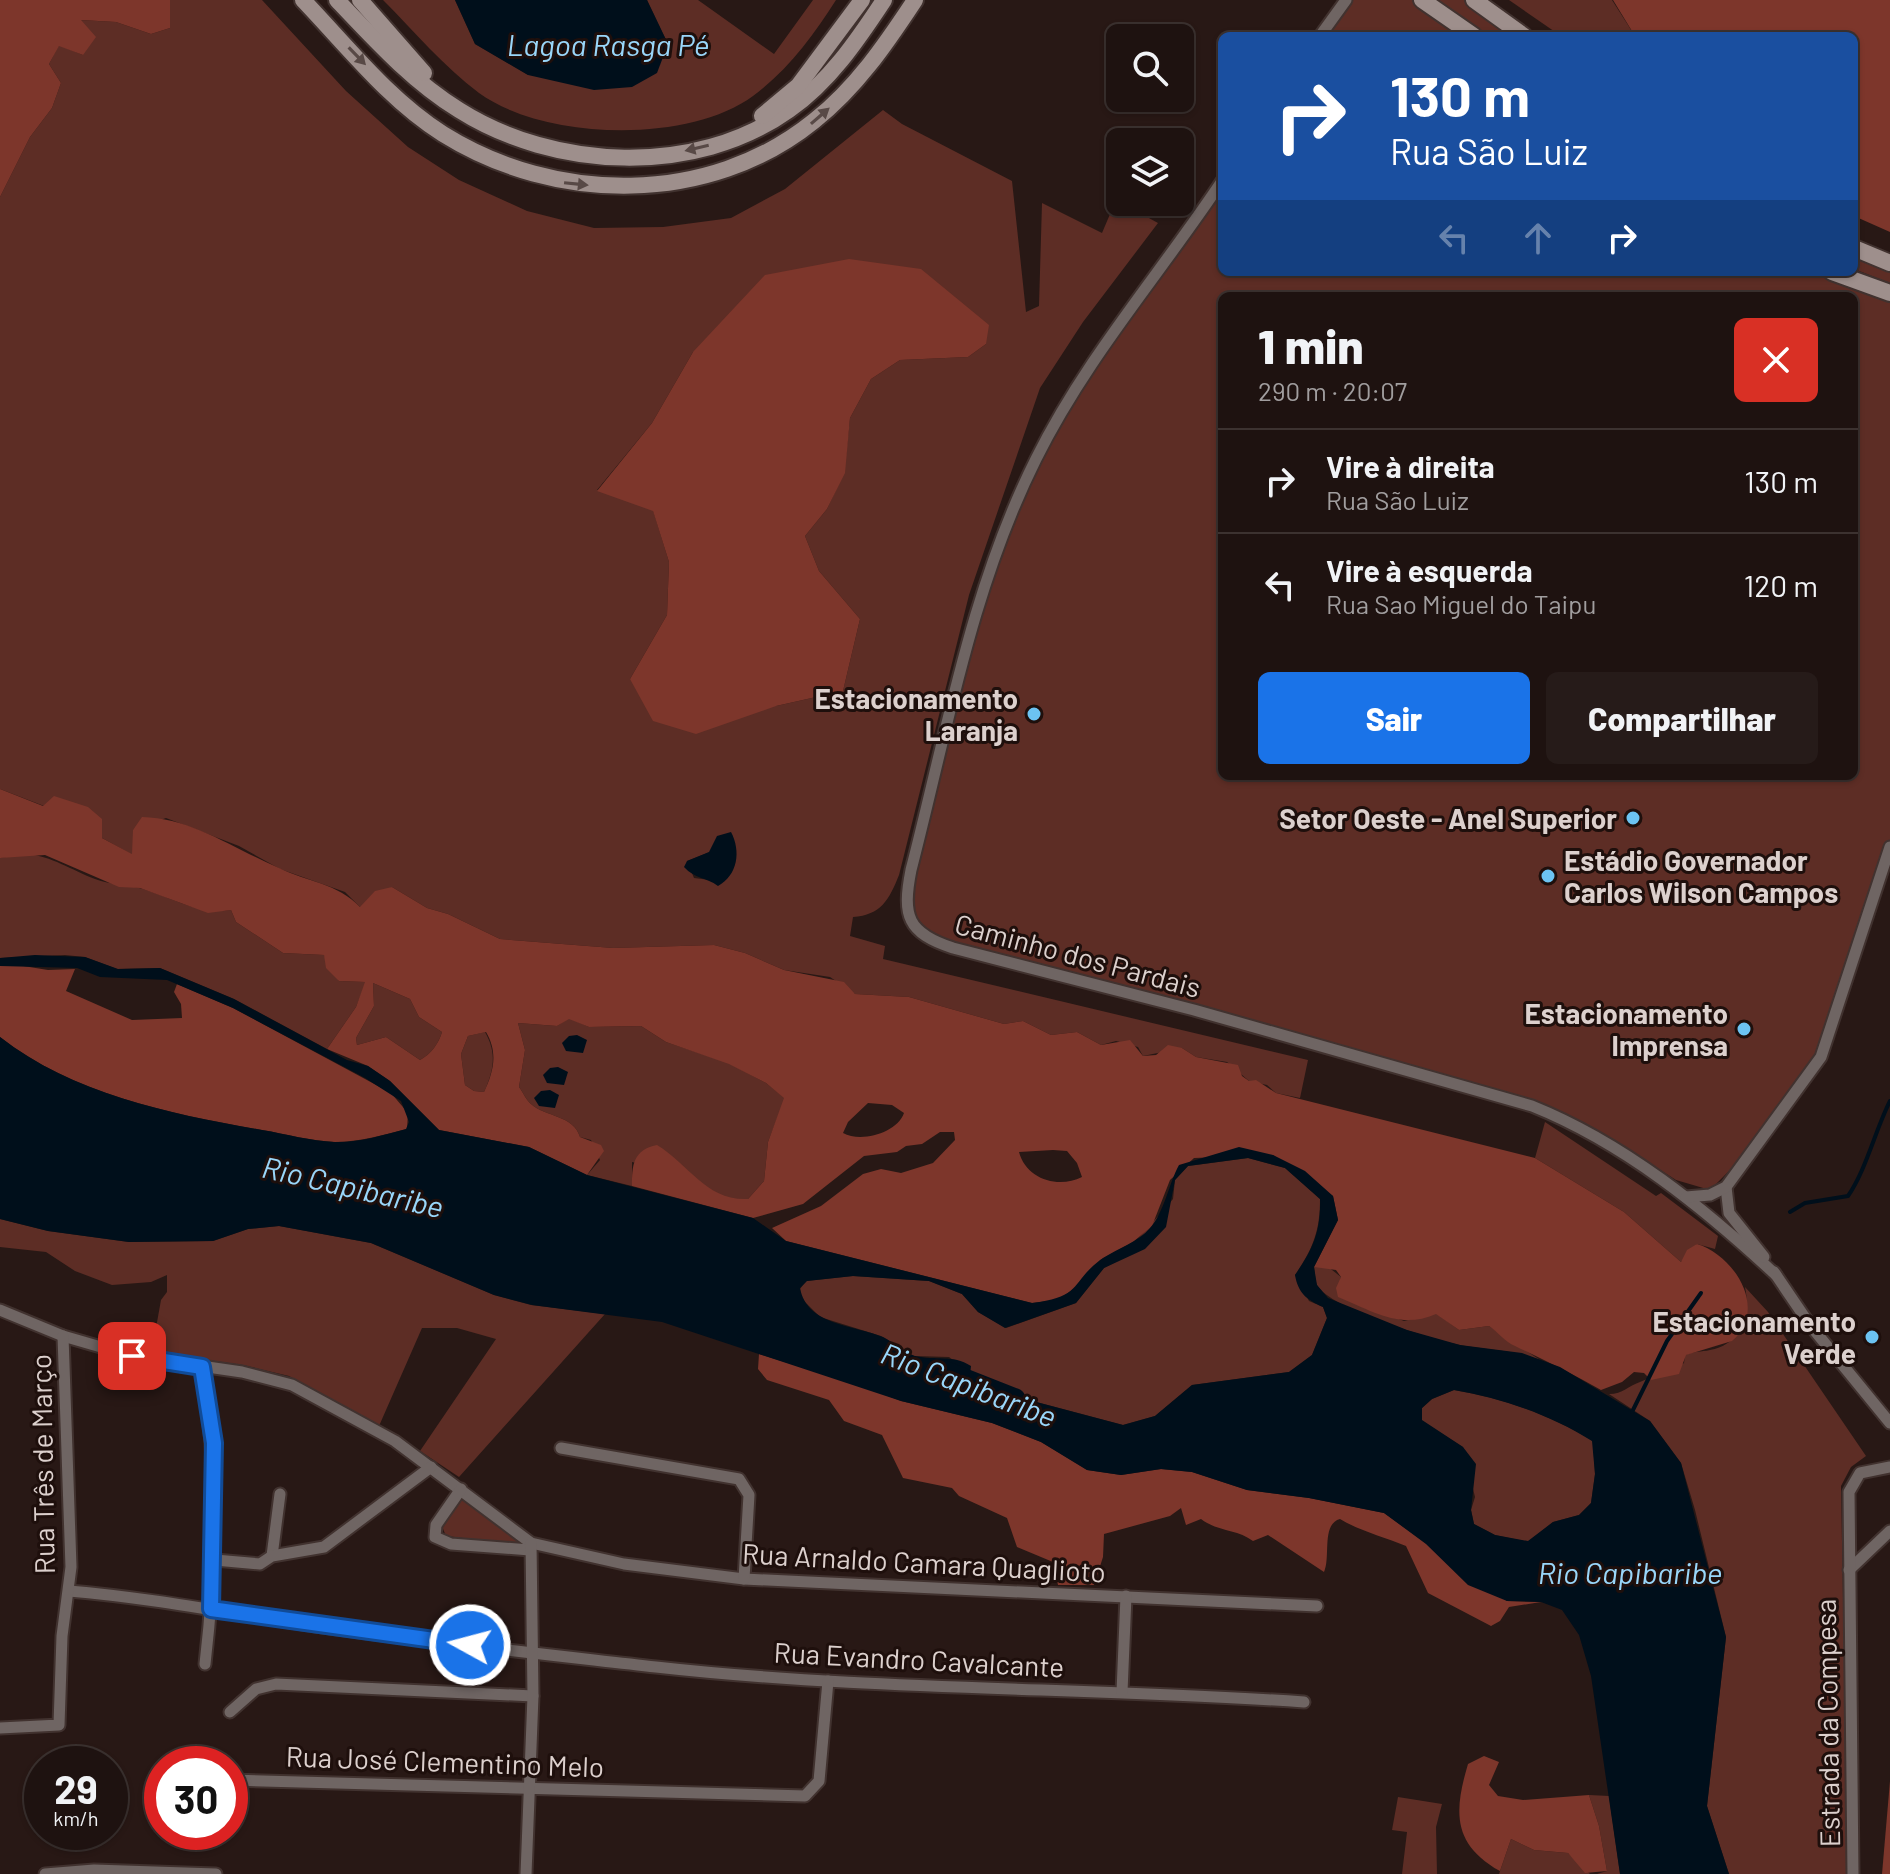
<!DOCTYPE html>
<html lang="pt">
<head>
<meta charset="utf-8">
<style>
  body { margin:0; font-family:Barlow,sans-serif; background:#261b19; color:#f1f3f6; height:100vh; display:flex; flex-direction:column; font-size:30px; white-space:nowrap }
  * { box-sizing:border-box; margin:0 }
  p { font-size:26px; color:#a19e9f }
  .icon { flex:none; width:44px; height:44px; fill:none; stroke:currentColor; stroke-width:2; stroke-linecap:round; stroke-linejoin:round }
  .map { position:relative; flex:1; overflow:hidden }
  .side { position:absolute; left:1218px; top:292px; width:640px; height:488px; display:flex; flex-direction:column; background:#1e1210; border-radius:12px; box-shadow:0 2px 6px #0004,0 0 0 2px #3c3230 }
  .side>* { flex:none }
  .hud { position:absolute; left:1218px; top:32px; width:640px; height:244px; border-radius:12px; box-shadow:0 2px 6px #0004,0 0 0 2px #3c3230; background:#1a4fa0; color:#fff; overflow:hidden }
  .buttons { position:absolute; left:1106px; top:24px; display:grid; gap:16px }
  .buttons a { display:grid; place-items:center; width:88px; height:88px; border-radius:12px; background:#1e1210; box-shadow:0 2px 6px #0004,0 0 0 2px #3c3230; font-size:40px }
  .speed { position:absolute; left:24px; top:1746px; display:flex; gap:16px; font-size:40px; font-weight:700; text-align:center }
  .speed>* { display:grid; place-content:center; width:104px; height:104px; border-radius:50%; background:#1e1210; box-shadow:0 2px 6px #0004,0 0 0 2px #3c3230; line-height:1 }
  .speed small { font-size:20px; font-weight:400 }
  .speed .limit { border:12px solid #d22; background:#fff; color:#111 }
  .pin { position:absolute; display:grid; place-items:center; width:68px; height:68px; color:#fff; margin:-34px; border-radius:16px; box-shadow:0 4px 12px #0006 }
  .me { position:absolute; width:88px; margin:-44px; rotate:277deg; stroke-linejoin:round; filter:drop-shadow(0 0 6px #0008) }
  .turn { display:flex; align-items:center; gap:28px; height:168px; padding:0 40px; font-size:36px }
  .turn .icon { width:104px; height:104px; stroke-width:2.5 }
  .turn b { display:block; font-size:56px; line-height:68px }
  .lanes { display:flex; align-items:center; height:76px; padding:0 40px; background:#0003; justify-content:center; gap:40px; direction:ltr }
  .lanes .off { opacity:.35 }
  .round { display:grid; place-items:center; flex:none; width:84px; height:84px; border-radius:12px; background:#261b19 }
  .headline { display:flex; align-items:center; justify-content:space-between; height:136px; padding:0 40px }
  h1 { font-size:48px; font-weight:800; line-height:60px }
  .primary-button { display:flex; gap:16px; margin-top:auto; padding:16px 40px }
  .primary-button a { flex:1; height:92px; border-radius:12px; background:#1a73e8; color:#fff; font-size:32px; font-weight:800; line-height:92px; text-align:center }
  .primary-button a+a { background:#261b19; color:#f1f3f6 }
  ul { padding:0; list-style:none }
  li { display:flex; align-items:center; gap:24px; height:104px; padding:0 40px; border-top:2px solid #3c3230 }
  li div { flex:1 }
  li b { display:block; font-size:30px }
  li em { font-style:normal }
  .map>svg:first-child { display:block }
  .green { fill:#5d2d25; fill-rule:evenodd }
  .forest { fill:#7d362b; fill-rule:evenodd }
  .water { fill:#000f1b; fill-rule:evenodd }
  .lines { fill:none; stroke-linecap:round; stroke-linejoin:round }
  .stream { stroke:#000f1b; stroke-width:4 }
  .river { stroke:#000f1b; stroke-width:24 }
  .street-casing { stroke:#41322f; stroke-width:15 }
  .secondary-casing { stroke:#41322f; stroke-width:20 }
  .street { stroke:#6f6563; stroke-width:11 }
  .secondary { stroke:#9e8f8c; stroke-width:16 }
  .oneway { fill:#584946 }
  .route-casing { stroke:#114b97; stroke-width:20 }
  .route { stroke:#1a73e8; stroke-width:14 }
  .poi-dot { fill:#6cc3f2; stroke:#1e0f0c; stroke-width:3 }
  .labels { text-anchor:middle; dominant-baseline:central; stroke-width:6; stroke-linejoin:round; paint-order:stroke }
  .poi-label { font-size:28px; font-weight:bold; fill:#dcd0cd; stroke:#1e0f0c; text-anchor:end }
  .street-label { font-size:28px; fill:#dcd0cd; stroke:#1e0f0c }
  .water-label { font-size:30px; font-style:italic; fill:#99d6f9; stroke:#1e0f0c }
</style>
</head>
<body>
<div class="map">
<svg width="1890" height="1874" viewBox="0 0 1890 1874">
  <rect width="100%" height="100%" fill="#281815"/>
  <g class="green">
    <path d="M170 0H262L346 91 408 147 459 180 527 211 594 228 663 227 731 218 785 189 883 110 902 124 1012 181 1026 312 1039 306 1042 203 1102 233 1116 200 1158 223 1083 322 1040 388 969 595 899 875C889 900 881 915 853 917L850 936 885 946 883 959 1308 1060 1300 1098 1276 1093 1267 1085 1249 1081 1227 1062 1196 1057 1182 1048 1143 1056 1138 1047 1116 1041 1101 1045 1077 1032 1051 1035 1023 1021 1004 1024 909 997 855 994 830 977 784 970 745 953 714 945 613 948 500 939 448 914 427 908 392 887 361 908 345 892 280 869 239 846 166 818 133 830V855L44 806 0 789V197L30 137 52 108 61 83 49 64 59 45 83 55 80 20 116 22 151 34 170 28ZM986 344 968 357 900 360 871 379 850 418 844 473 827 509 805 536 819 571 860 619 843 691 776 706 630 679 667 615 669 562 653 510 597 490 652 423 693 352ZM710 852V880L694 878 687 861Z"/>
    <path d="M383 0H455L475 44 528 75 668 44 647 0H698L774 54 813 0H836C813 36 788 70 753 96 688 144 544 140 479 93 444 67 414 31 383 0Z"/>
    <path d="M1346 0H1422L1474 36H1320Z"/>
    <path d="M1434 0H1466L1518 36H1485Z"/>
    <path d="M1509 0H1612L1635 36H1561Z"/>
    <path d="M1222 181V272H1832L1890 293V847L1831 1034 1751 1149 1710 1190 1676 1180 1602 1133 1525 1098 938 943 907 912 906 896 980 597 1049 433ZM1222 296H1854V776H1222Z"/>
    <path d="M1854 251 1890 266V283L1854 269Z"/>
    <path d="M26 854C52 856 71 870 95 879 111 885 127 884 143 889 175 899 197 914 231 910L236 922 283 953 324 955 339 981 366 982 356 1007 327 1049 234 999 160 968 117 969 85 957 65 955 0 958V858Z"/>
    <path d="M373 983 410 999 419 1017 442 1032C439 1043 431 1054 420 1060L386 1037 357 1045 356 1038 374 1006Z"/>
    <path d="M569 1018 589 1027 641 1026 666 1042 729 1063 766 1083 785 1098 768 1142 764 1181 748 1199 732 1200 707 1190 692 1175 632 1162V1186L587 1175 600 1160 591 1140 580 1137C574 1115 545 1117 531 1104 526 1100 523 1092 519 1087L525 1050 518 1023 557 1026Z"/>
    <path d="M485 1032C497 1053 494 1070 484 1092L474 1091 465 1085 461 1054 468 1036Z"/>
    <path d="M1545 1122 1656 1196 1661 1193 1718 1236 1715 1249 1697 1244 1681 1262 1624 1212 1535 1158Z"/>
    <path d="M1248 1158 1285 1168 1320 1199C1320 1231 1313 1249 1295 1275L1309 1301 1323 1307 1327 1318 1312 1355 1289 1372 1192 1385 1155 1416 1123 1425 1025 1399 1008 1389H980L969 1383 971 1373 949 1357 914 1356 881 1336 820 1317 802 1299 800 1289 806 1281 853 1276 929 1281 962 1294 978 1312 1006 1328 1076 1303 1104 1268 1121 1259 1173 1199 1175 1180 1188 1166Z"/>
    <path d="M0 1219 48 1231 129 1242 213 1241 248 1229 279 1226 371 1243 494 1295 531 1305 605 1314 459 1477 420 1451 496 1339 457 1328H422L379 1426 289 1376 243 1365 124 1348 129 1334 154 1339 161 1300 167 1292V1275L151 1282 112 1285 75 1271 46 1252 0 1247Z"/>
    <path d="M1327 1266 1341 1277 1338 1296 1404 1321 1436 1313 1459 1330 1489 1326 1540 1360C1514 1350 1488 1350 1460 1345 1432 1339 1330 1309 1317 1285 1315 1281 1315 1273 1314 1267Z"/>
    <path d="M1745 1287 1768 1312 1866 1456 1851 1467 1841 1486 1848 1874H1729L1707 1806 1726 1637 1695 1510 1681 1463 1650 1421 1609 1394C1623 1394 1628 1386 1640 1382 1656 1375 1669 1373 1684 1363L1685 1355C1694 1351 1701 1352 1710 1350 1743 1343 1751 1316 1745 1287Z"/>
    <path d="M1454 1390C1503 1398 1551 1415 1593 1441L1595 1474 1591 1503 1579 1515 1553 1522 1528 1542 1495 1535 1474 1524 1471 1510 1475 1497 1463 1447 1422 1421V1408L1432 1399Z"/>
    <path d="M463 1497 523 1540V1545L446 1536 441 1524Z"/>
    <path d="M1589 1795 1609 1796 1620 1874H1597L1607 1871 1599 1826Z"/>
    <path d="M1398 1797 1442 1804 1436 1827 1437 1874H1402L1407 1832 1392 1830Z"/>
    <path d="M1511 1839 1534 1850 1568 1853 1590 1874H1499Z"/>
  </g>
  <g class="forest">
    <path d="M0 0H170V28L151 34 116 22 81 20 96 37 83 55 59 46 49 64 61 83 52 108 30 137 0 197Z"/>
    <path d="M1613 0H1890V232L1854 216V36H1635Z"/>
    <path d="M849 259 921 269 989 325 986 344 968 357 900 360 871 379 850 418 845 473 827 509 805 536 819 571 860 619 843 691 776 706 696 734 653 721 630 679 667 615 669 562 653 511 597 491 652 423 693 352 765 275Z"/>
    <path d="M0 789 43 806 54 796 88 807 102 819V838L132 854 133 830 142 817C192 818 234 849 279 868 308 882 337 883 360 907L375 891 392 887 427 908 448 914 500 939 613 948 714 945 745 953 784 970 844 982 855 994 909 997 1004 1024 1023 1021 1051 1035 1077 1032 1101 1045 1130 1040 1143 1056 1156 1055 1168 1045 1182 1048 1196 1057 1238 1065 1242 1076 1249 1081 1256 1080 1276 1093 1535 1158 1624 1212 1681 1262 1687 1250 1697 1244C1734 1255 1769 1309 1732 1341L1686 1355 1679 1374 1651 1380 1644 1373 1634 1372 1622 1382 1601 1390C1573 1374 1544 1360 1515 1346 1505 1342 1498 1332 1489 1326L1459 1330 1436 1314C1400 1330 1373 1311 1338 1297L1336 1288 1341 1277 1336 1270 1314 1267 1338 1220 1333 1196 1273 1155 1194 1158 1170 1180 1152 1226 1133 1242 1100 1260 1078 1286 1058 1300 1032 1303 786 1241 772 1228 821 1206 863 1174 881 1169 901 1173 933 1163 955 1140 954 1132H940L922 1144 906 1146 897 1152 864 1156 803 1204 753 1218 632 1186C632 1165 633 1150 657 1145 690 1165 706 1201 748 1199L764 1181 768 1142 784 1098 766 1083 729 1064 666 1042 641 1026 589 1027 569 1019 557 1026 518 1023 525 1050 519 1087C523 1092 526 1100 531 1104 545 1117 574 1115 580 1137L601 1145 604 1151 587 1175 529 1147 439 1130 390 1081 368 1066 327 1049 356 1007 365 982 339 981 326 968 324 955 283 953 236 922 231 910 208 913 140 888 119 887 45 855 0 858ZM373 983 410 999 419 1017 442 1032C439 1043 431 1054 420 1060L386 1037 357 1045 356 1038 374 1006ZM486 1032C498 1052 494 1071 484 1092L474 1091 465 1085 461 1054 468 1036ZM868 1103 892 1105 904 1113C897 1133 861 1143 843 1133L848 1122ZM1053 1150 1067 1151 1077 1163 1082 1177C1058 1189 1026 1179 1019 1152Z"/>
    <path d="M11 964 48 970 75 969 66 991 132 1020 182 1018 181 1004 174 992 177 984 233 1008 391 1093 408 1113 407 1129C383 1135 359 1142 335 1142 311 1141 286 1134 262 1130 172 1114 74 1095 0 1037V966Z"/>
    <path d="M759 1354 857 1384 901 1401 992 1423 1041 1442 1087 1470 1121 1475 1161 1469 1192 1472 1247 1490 1309 1498 1384 1513 1507 1601 1541 1602 1509 1607 1500 1621 1491 1626 1428 1593 1406 1546C1384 1537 1360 1531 1340 1519 1321 1524 1331 1557 1324 1572L1268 1535 1253 1541C1237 1529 1218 1532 1201 1519L1186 1525 1181 1508 1170 1516 1104 1534 1103 1557 1094 1585H1058L1053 1562 1017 1547 1007 1518 959 1496 952 1488 903 1478 882 1435 844 1421 829 1400 767 1380 758 1369Z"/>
    <path d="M1484 1756 1499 1762 1489 1785 1498 1796 1523 1800 1589 1795 1599 1826 1607 1871 1585 1873 1568 1853 1534 1850 1511 1839 1500 1871C1452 1844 1454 1811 1468 1764Z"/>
    <path d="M1890 1781V1874H1882Z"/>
  </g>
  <g class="water">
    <path d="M455 0H647L668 44 657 73 632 87 594 90 528 75 475 44Z"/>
    <path d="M731 832C741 851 738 875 718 886 706 877 695 879 684 867L687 861 709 852 717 836Z"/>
    <path d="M35 955 85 957 118 969 160 968 234 999 347 1060 368 1066 390 1081 439 1130 529 1147 587 1175 753 1218 786 1241 1032 1303C1084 1297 1070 1281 1103 1258 1119 1248 1138 1242 1150 1228 1164 1213 1169 1183 1179 1165L1239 1147 1273 1155 1305 1171 1333 1196 1338 1220 1314 1267 1317 1285 1328 1298 1407 1330 1460 1345 1522 1353 1560 1367 1650 1421 1681 1463 1726 1637 1707 1806 1729 1874H1620L1591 1676 1579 1635 1562 1610 1541 1602 1507 1601 1468 1585 1426 1544 1384 1513 1309 1498 1247 1490 1192 1472 1161 1469 1121 1475 1087 1470 1041 1442 992 1423 901 1401 662 1322 532 1305 494 1295 371 1243 279 1226 248 1229 213 1241 129 1242 48 1231 0 1219V1037C74 1095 172 1114 262 1130 286 1134 311 1141 334 1142 359 1143 383 1135 406 1129L409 1122 401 1101 365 1078 233 1008 167 980 100 977 77 968 0 966V958ZM1248 1158 1285 1168 1320 1199C1321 1231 1313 1249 1295 1275 1298 1293 1307 1300 1323 1307L1327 1318 1312 1355 1289 1372 1192 1385 1155 1416 1123 1425 1025 1399 993 1385 979 1389 969 1383 971 1366C952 1354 936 1361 915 1356 904 1353 894 1342 883 1337 855 1325 807 1326 800 1288L807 1281 853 1276 929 1281 962 1294 978 1312 1005 1328 1076 1303 1104 1268 1145 1249 1166 1227 1175 1180 1188 1166ZM1454 1390C1502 1398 1551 1415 1592 1441L1595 1474 1591 1503 1579 1515 1553 1522 1528 1541 1495 1535 1474 1524 1471 1510 1476 1464 1463 1447 1422 1420V1408L1432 1399Z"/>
    <path d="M577 1035 587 1040 583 1053 566 1051 562 1043 569 1036Z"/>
    <path d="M558 1067 568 1072 564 1085 547 1083 543 1075 550 1068Z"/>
    <path d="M550 1090 559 1095 555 1108 539 1106 534 1098 541 1091Z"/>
  </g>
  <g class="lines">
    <g class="stream">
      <path d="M1790 1212 1805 1203 1848 1196C1866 1170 1875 1131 1890 1101"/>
      <path d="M1632 1412 1667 1341 1701 1293"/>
    </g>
    <path class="river" d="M940 1371 1014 1400"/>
    <defs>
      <g id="street">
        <path d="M1320 36 1346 0"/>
        <path d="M1222 181C1160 274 1086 358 1036 459 971 589 947 731 911 870 902 916 907 933 953 948L1194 1010 1532 1106C1624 1143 1704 1208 1776 1275"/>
        <path d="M1726 1187 1729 1213 1764 1257"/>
        <path d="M1686 1197 1710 1195 1726 1187 1821 1057 1890 847"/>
        <path d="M1774 1272 1810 1325 1890 1423"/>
        <path d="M0 1310 63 1336 132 1356 242 1372 292 1385 395 1441 531 1543 624 1564 744 1579 1317 1606"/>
        <path d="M202 1367C218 1469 217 1561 205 1664"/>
        <path d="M561 1448 739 1479 749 1495 744 1579"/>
        <path d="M461 1489 436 1525 435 1537 451 1544 530 1550"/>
        <path d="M272 1556 280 1494"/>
        <path d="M215 1560 260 1564 272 1556 324 1547 431 1467"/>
        <path d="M1849 1570 1890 1531"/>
        <path d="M69 1591C152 1598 233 1614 316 1626 429 1642 542 1654 656 1667 871 1691 1088 1687 1304 1702"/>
        <path d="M1122 1692 1126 1596"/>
        <path d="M230 1712 256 1689 276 1684 533 1696"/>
        <path d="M0 1728 59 1725 62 1636 71 1567 63 1336"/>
        <path d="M230 1780 805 1796 819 1781 828 1681"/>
        <path d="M45 1874 94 1870 216 1874"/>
        <path d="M526 1874 533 1696 531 1543"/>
        <path d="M1853 1874 1849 1492 1860 1473 1890 1467"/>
      </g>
      <g id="secondary">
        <path d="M303 0C347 46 389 100 443 134 555 204 709 206 814 121 856 88 886 44 915 0"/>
        <path d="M337 0C375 40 412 81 459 110 554 170 695 177 789 110 829 82 857 41 884 0"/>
        <path d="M360 0 424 73"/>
        <path d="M1422 0 1474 36"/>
        <path d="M1474 0 1524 36"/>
        <path d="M762 116 798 86 862 0"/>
        <path d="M1854 248 1890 263"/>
        <path d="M1832 272 1890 293"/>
      </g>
    </defs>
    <use href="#street" class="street-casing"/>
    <use href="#secondary" class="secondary-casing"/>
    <use href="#street" class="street"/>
    <use href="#secondary" class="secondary"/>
  </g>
  <defs><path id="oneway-solid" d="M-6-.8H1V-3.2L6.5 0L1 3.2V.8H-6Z" transform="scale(2)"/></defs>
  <g class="oneway">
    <use href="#oneway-solid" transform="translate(357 56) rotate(46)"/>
    <use href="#oneway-solid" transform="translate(820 116) rotate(-41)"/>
    <use href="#oneway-solid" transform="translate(697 148) rotate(167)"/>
    <use href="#oneway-solid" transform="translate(576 184) rotate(6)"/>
  </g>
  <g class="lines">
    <defs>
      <path id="route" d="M132 1356 202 1367 214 1443 211 1609 470 1645"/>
    </defs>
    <use href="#route" class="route-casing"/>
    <use href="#route" class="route"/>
  </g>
  <g class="poi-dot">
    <circle cx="1034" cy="714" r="8"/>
    <circle cx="1633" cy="818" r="8"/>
    <circle cx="1548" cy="876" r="8"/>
    <circle cx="1744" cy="1029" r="8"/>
    <circle cx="1872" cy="1337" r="8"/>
  </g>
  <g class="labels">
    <g class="poi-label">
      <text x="1018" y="698">Estacionamento<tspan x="1018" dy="32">Laranja</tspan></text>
      <text x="1617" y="818">Setor Oeste - Anel Superior</text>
      <text x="1564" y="860" text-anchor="start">Estádio Governador<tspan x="1564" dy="32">Carlos Wilson Campos</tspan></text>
      <text x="1728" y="1013">Estacionamento<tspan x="1728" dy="32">Imprensa</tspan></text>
      <text x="1856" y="1321">Estacionamento<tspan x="1856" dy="32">Verde</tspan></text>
    </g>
    <g class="street-label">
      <text transform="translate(1078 955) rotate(15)">Caminho dos Pardais</text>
      <text transform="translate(42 1464) rotate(-91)">Rua Três de Março</text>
      <text transform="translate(924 1562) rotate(3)">Rua Arnaldo Camara Quaglioto</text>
      <text transform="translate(919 1659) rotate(3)">Rua Evandro Cavalcante</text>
      <text transform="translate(1827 1723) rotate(-91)">Estrada da Compesa</text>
      <text transform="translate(445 1761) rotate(2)">Rua José Clementino Melo</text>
    </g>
    <g class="water-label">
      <text x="608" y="44">Lagoa Rasga Pé</text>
      <text transform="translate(353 1186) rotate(13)">Rio Capibaribe</text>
      <text transform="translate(969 1384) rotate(21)">Rio Capibaribe</text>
      <text x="1630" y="1572">Rio Capibaribe</text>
    </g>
  </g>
</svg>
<div class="buttons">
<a><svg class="icon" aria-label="search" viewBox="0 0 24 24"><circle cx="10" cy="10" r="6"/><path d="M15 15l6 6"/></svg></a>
<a><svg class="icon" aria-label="layers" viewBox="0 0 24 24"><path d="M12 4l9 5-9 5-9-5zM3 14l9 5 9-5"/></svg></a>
</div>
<div class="speed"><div>29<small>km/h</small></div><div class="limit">30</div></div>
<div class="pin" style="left:132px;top:1356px;background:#d93025"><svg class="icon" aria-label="arrive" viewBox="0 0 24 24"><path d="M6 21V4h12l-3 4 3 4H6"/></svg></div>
<svg class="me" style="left:470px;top:1645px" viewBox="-20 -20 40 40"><circle r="17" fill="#1a73e8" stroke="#fff" stroke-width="3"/><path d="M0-11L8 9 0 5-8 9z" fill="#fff"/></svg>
<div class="hud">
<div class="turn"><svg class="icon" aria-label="right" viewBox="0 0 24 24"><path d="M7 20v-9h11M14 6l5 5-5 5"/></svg><div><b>130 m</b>Rua São Luiz</div></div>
<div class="lanes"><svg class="icon off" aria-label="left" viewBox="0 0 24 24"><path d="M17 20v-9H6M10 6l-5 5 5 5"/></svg><svg class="icon off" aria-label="ahead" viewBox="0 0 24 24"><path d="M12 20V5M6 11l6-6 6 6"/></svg><svg class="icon" aria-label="right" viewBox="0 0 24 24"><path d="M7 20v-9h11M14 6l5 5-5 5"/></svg></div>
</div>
<section class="side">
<div class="headline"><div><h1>1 min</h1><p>290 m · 20:07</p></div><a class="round" style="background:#d93025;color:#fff"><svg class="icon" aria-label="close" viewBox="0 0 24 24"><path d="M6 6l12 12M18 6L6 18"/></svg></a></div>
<ul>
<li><svg class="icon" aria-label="right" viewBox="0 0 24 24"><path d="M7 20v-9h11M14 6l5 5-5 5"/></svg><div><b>Vire à direita</b><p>Rua São Luiz</p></div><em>130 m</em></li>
<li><svg class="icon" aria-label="left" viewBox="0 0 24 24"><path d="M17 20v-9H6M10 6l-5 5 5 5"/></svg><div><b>Vire à esquerda</b><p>Rua Sao Miguel do Taipu</p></div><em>120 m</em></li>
</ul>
<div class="primary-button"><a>Sair</a><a>Compartilhar</a></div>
</section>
</div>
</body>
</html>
